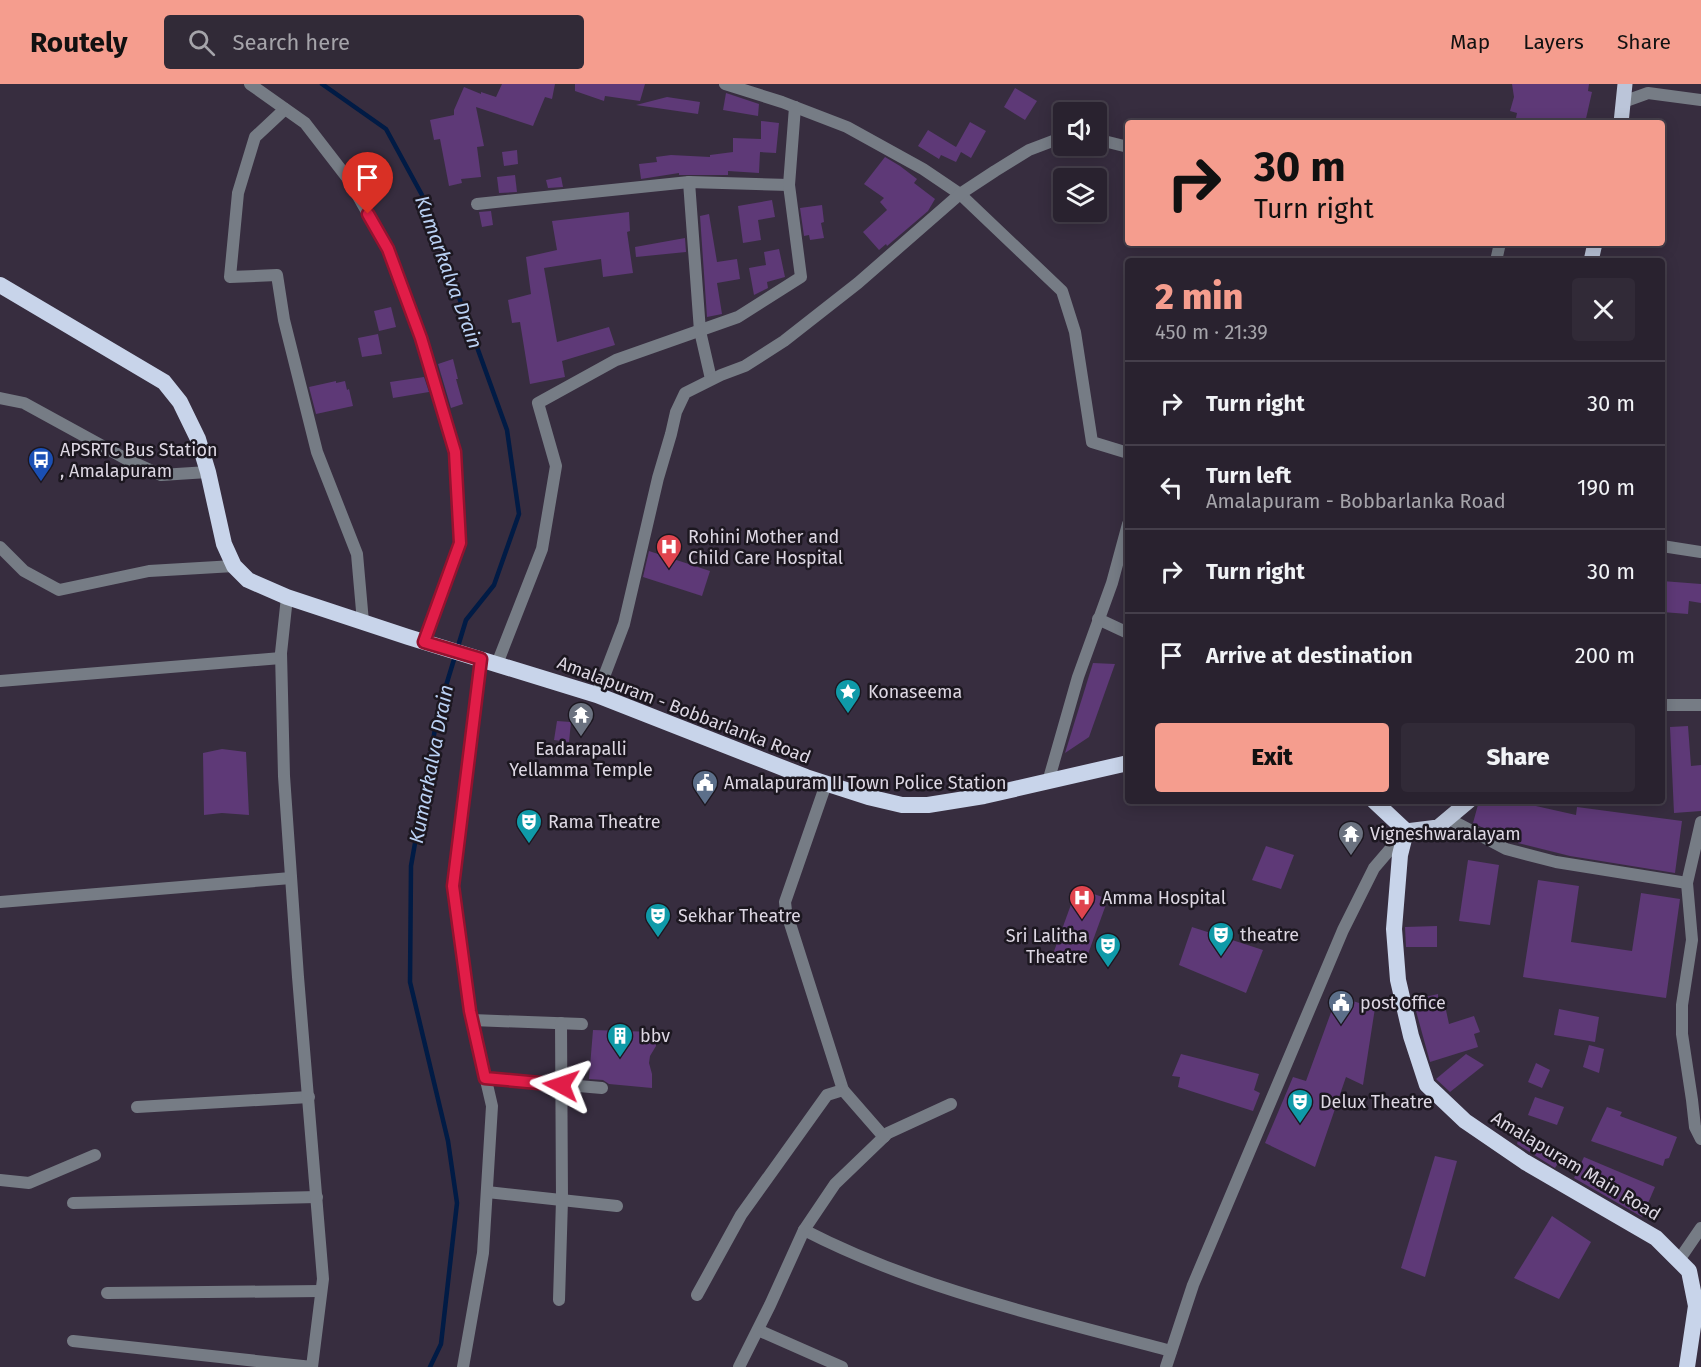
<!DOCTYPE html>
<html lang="en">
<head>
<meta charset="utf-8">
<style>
  body { margin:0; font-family:"Fira Sans",sans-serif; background:#312a37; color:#f1f3f6; height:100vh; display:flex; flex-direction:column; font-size:22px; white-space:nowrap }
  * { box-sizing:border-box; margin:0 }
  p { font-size:20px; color:#a5a4aa }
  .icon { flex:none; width:33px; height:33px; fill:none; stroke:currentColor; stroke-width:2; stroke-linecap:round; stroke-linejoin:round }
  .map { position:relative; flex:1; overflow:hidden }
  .side { position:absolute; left:1125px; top:174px; width:540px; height:546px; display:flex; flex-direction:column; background:#29222f; border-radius:6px; box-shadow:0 3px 15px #0003,0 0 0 2px #453f4b }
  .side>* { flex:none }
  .banner { position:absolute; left:1125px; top:36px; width:540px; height:126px; border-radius:6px; box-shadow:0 3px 15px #0003,0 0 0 2px #453f4b; background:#f59d8e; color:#111; overflow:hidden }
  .controls { position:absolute; left:1053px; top:18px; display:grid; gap:12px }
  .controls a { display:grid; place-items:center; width:54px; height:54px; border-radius:6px; background:#29222f; box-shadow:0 3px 15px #0003,0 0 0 2px #453f4b; font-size:30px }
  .pin { position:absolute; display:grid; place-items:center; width:51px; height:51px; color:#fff; margin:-62px -26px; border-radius:50% 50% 50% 0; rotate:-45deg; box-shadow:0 0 6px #0007 }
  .pin .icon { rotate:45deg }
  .me { position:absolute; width:66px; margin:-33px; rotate:275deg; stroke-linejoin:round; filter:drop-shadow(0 0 4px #0008) }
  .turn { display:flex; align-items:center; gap:21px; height:126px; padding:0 30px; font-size:27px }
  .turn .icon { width:78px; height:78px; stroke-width:2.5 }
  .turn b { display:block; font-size:42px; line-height:51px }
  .round { display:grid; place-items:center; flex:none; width:63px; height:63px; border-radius:6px; background:#312a37 }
  .head { display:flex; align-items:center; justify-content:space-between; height:102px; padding:0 30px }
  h1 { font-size:36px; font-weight:800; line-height:45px; color:#f59d8e }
  .cta { display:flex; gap:12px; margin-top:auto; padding:12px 30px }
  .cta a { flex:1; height:69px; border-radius:6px; background:#f59d8e; color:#111; font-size:24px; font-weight:800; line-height:69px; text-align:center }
  .cta a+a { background:#312a37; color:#f1f3f6 }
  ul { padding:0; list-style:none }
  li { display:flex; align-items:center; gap:18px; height:84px; padding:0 30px; border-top:2px solid #453f4b }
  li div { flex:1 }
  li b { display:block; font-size:22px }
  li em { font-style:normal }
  header { display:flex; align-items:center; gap:36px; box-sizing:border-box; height:84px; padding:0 30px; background:#f59d8e; color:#111 }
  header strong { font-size:28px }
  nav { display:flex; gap:33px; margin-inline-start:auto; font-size:21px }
  .search { width:420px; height:54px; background:#312a37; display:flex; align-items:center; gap:15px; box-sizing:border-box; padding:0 21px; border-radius:6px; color:#a5a4aa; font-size:22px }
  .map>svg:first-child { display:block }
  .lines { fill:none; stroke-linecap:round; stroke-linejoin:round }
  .stream { stroke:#011b45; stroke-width:4.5 }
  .building { fill:#5e3977 }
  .minor { stroke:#767c85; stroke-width:12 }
  .tertiary { stroke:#767c85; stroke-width:12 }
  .primary { stroke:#bbc5d9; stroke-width:15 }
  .trunk { stroke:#c8d4ea; stroke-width:16 }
  .route-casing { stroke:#92132f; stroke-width:15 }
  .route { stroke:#e11d48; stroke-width:10 }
  .labels { text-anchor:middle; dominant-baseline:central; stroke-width:5; stroke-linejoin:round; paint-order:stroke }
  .poi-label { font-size:18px; fill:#ddd7e3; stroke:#1c1720; text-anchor:start }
  .street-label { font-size:18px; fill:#ddd7e3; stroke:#1c1720 }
  .water-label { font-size:20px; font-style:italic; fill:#bad1f4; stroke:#1c1720 }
</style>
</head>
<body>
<header>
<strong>Routely</strong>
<div class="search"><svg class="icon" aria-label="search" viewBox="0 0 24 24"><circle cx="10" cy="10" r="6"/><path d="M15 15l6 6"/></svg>Search here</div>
<nav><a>Map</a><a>Layers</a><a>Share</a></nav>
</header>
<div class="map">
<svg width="1701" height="1283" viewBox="0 0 1701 1283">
  <rect width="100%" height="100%" fill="#372d3f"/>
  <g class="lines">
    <path class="stream" d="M322 0 386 45 422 111 507 346 519 430 494 501 466 536 438 628 411 782 410 898 448 1057 457 1119 441 1260 430 1283"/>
  </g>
  <g class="building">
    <path d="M502 0H555L552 15 545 13 533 42 476 23 484 62 477 63 481 93 461 95 462 99 449 102 440 55 434 56 430 36 454 31V26L464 3 481 10V8L496 13Z"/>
    <path d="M575 0H645L640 17 605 12 604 17 575 7Z"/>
    <path d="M1512 0H1589L1588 7 1592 8 1585 39H1515L1517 29 1510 27 1514 13Z"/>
    <path d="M1015 4 1037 17 1025 36 1004 23Z"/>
    <path d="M726 9 759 20 758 32 723 26Z"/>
    <path d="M667 13 700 18 698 30 636 21Z"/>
    <path d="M761 37 779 39 776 69 760 68 759 89 728 87V91H679V89L641 95 639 80 657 78 656 73 671 71 710 73V71L733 68V54L761 55Z"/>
    <path d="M970 38 986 47 971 74 961 68 956 78 941 71 939 75 918 62 928 46 956 63Z"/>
    <path d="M517 66 518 80 504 82 502 68Z"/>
    <path d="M885 73 900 82 917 95 914 99 935 115 928 127 887 162 886 160 879 166 863 148 887 126 880 118 884 114 864 100Z"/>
    <path d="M515 91 517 108 499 109 497 93Z"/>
    <path d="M561 93 563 103 548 104 546 96Z"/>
    <path d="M772 116 775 133 758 136 761 156 743 159 738 122Z"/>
    <path d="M822 121 824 138 821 139 824 154 810 156 809 151 804 152 800 124Z"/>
    <path d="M491 127 493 141 482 143 479 128Z"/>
    <path d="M629 128 630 147 627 148 633 189 603 193 601 175 544 184 557 258 609 243 615 261 562 277 565 293 530 300 520 238 512 239 508 216 531 210 526 173 557 166 552 137Z"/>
    <path d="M709 130 717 178 737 175 740 195 717 199 722 230 707 233 700 132Z"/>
    <path d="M685 154 686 168 636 173 635 163Z"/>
    <path d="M779 165 785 193 767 198 768 204 754 211 749 184 766 181 764 168Z"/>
    <path d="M391 223 396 243 379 247 374 227Z"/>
    <path d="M378 250 382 270 362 273 358 254Z"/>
    <path d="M453 275 458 295H456L463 320 451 324 438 280Z"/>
    <path d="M424 293 429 308 393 314 390 298Z"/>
    <path d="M336 297V299L345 297 347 306 349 305 353 322 316 330 309 303Z"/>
    <path d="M649 467 710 487 702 512 643 493Z"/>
    <path d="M1662 497 1701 500V519L1689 517 1688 530 1662 528Z"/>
    <path d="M1093 579 1115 580 1089 653 1065 669Z"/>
    <path d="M557 637 571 638 569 658 554 656Z"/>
    <path d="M1688 642 1691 682 1701 681V727L1674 729 1670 643Z"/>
    <path d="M222 665 246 668 249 731 222 729 204 731 203 669Z"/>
    <path d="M1479 717 1527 720 1576 731 1577 723 1682 737 1675 789 1570 772 1518 759 1519 754 1496 750 1473 739Z"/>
    <path d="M1266 762 1294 771 1281 805 1252 796Z"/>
    <path d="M1468 776 1499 781 1490 841 1459 837Z"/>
    <path d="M1538 796 1579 802 1571 858 1632 867 1641 809 1680 815 1666 914 1523 893Z"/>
    <path d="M1077 804 1108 815 1084 881 1053 870Z"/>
    <path d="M1437 842V863H1406L1405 843Z"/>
    <path d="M1192 843 1263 866 1246 909 1179 881Z"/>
    <path d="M1438 910V916L1444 917 1449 940 1474 932 1480 948 1474 950 1478 963 1430 978 1413 916Z"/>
    <path d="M1337 912 1375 924 1363 1001 1346 993 1315 1083 1265 1059 1293 993 1306 997Z"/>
    <path d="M1559 925 1599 933 1595 958 1554 951Z"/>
    <path d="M593 946 655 948 656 962 650 972 649 979 652 990V1004L609 1000 603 996 589 995Z"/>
    <path d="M1589 961 1604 965 1599 989 1583 983Z"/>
    <path d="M1181 970 1259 990 1254 1006 1260 1009 1253 1027 1178 1003 1180 993 1172 992Z"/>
    <path d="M1466 970 1484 981 1450 1008 1436 995Z"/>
    <path d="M1536 979 1550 986 1542 1004 1528 998Z"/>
    <path d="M1535 1013 1564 1023 1557 1041 1528 1031Z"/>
    <path d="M1607 1023 1622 1028 1620 1032 1677 1053 1669 1074 1665 1075 1663 1082 1591 1057Z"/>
    <path d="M1520 1049 1562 1073 1555 1084 1517 1060Z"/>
    <path d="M1435 1072 1457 1077 1425 1193 1401 1184Z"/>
    <path d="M1584 1073 1655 1103 1642 1133 1574 1094Z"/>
    <path d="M1552 1132 1591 1158 1559 1215 1514 1194Z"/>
  </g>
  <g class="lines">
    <g class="minor">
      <path d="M250 0 305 39 349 96 388 165 421 254 455 368 460 459 424 558"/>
      <path d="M725 0 782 18 847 43 923 85 960 110 1062 207 1075 248 1092 358 1128 369"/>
      <path d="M285 25 255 53 238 109 230 193 277 191 284 236 317 368 357 470 363 538"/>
      <path d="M1096 55 1128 63"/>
      <path d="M477 120 689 98"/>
      <path d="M1496 177 1500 159"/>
      <path d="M711 295 700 247 689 98 789 101"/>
      <path d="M0 314 24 319 128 376 161 391 208 388"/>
      <path d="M1662 462 1701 468"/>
      <path d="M0 463 24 487 59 506 149 487 234 482"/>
      <path d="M1098 535 1128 549"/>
      <path d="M497 580 542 465 556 382 538 319 616 276 738 233 801 193 789 101 795 23"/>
      <path d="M0 597 281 574"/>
      <path d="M597 611 624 540 658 394 671 350 676 328 685 309 721 291 745 282 784 257 858 199 960 110 995 87 1029 66 1058 55H1064"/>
      <path d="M1048 698 1078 593 1112 499 1128 440"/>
      <path d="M826 700 785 818 786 827 843 1006"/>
      <path d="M1449 735 1506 765 1556 778 1687 799"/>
      <path d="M1701 738 1687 799 1692 856 1682 921V950L1692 1016 1695 1043 1701 1055"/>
      <path d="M0 818 291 794"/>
      <path d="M472 936 582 940"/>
      <path d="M485 994 602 1004"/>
      <path d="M137 1023 309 1013"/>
      <path d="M0 1096 29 1099 95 1071"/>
      <path d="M487 1108 617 1122"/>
      <path d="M73 1119 317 1113"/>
      <path d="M804 1146C918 1205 1048 1234 1171 1267"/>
      <path d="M107 1209 321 1207"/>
      <path d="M697 1211 741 1131 827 1011 843 1006 884 1053"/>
      <path d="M559 1216 562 1116 561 939"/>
      <path d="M758 1246 842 1283"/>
      <path d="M73 1257 312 1283 323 1195 298 893 284 692 281 569 287 513"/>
      <path d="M463 1283 483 1169 492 1022 470 927 453 802 481 575"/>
      <path d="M739 1283 770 1221 804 1146 835 1100 888 1049 951 1020"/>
      <path d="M1166 1283 1193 1201 1343 846 1374 784 1404 749"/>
    </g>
    <g class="tertiary">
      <path d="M1623 18 1648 9 1701 16"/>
      <path d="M1662 621H1701"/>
      <path d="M1679 1176 1701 1144"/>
    </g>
    <g class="primary">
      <path d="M1621 39 1625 0"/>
      <path d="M1591 177 1595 159"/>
      <path d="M1406 747 1438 743 1469 717"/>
    </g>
    <g class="trunk">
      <path d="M0 201 164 298 180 318 198 355 208 388 224 460 234 482 248 496 287 513 408 553 597 611 806 693 868 713 902 721H928L984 712 1128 679"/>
      <path d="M1374 717 1406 747 1400 771 1394 845 1398 896 1411 952 1427 1001 1465 1037 1525 1078 1656 1154 1689 1187 1696 1222 1687 1283"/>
    </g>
  </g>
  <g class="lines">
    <defs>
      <path id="route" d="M368 130 388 165 421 254 455 368 460 459 424 558 481 575 453 802 470 927 485 994 561 1001"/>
    </defs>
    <use href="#route" class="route-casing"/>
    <use href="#route" class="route"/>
  </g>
  <defs>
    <symbol id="bus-pin" viewBox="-11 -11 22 30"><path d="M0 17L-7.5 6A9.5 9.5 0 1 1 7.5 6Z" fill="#1a4fb4" stroke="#1c1720"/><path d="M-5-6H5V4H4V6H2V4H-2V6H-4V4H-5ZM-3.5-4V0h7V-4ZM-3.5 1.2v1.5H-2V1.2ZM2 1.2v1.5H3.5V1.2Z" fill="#fff"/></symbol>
    <symbol id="hospital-pin" viewBox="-11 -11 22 30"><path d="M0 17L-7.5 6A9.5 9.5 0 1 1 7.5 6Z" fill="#e0444e" stroke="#1c1720"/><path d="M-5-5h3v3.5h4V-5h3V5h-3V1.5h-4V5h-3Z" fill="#fff"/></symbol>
    <symbol id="sight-pin" viewBox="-11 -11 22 30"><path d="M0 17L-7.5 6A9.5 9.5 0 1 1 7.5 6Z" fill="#0f9aa8" stroke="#1c1720"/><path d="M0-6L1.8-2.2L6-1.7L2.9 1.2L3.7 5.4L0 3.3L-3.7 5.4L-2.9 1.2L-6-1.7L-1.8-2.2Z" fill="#fff"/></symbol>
    <symbol id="temple-pin" viewBox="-11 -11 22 30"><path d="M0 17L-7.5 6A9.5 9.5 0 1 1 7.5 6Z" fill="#6b7280" stroke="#1c1720"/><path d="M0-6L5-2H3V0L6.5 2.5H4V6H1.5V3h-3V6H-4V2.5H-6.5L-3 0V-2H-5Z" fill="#fff"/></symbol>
    <symbol id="civic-pin" viewBox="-11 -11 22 30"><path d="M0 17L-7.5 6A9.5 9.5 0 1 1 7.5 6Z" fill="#5c6f8a" stroke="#1c1720"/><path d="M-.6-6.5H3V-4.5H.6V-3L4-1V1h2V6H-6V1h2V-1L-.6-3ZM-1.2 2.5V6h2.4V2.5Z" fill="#fff"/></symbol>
    <symbol id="theatre-pin" viewBox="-11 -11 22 30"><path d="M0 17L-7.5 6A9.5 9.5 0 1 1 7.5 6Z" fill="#0f9aa8" stroke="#1c1720"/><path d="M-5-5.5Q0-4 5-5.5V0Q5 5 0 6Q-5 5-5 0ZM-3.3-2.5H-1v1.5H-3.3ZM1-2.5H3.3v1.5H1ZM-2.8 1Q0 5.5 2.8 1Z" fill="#fff"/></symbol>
    <symbol id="building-pin" viewBox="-11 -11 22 30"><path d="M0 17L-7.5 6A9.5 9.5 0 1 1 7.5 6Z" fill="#0f9aa8" stroke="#1c1720"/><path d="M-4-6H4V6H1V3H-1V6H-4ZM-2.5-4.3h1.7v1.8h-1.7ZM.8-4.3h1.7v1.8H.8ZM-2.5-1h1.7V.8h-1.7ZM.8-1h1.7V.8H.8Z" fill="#fff"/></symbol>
  </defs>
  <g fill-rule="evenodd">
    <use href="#bus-pin" x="26" y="361" width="30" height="40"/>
    <use href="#hospital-pin" x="654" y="448" width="30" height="40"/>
    <use href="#sight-pin" x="833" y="593" width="30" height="40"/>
    <use href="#temple-pin" x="566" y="616" width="30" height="40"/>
    <use href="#civic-pin" x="690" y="684" width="30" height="40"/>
    <use href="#theatre-pin" x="514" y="723" width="30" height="40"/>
    <use href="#temple-pin" x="1336" y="735" width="30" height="40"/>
    <use href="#hospital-pin" x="1067" y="799" width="30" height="40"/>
    <use href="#theatre-pin" x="643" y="817" width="30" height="40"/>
    <use href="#theatre-pin" x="1206" y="836" width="30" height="40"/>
    <use href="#theatre-pin" x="1093" y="847" width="30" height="40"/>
    <use href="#civic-pin" x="1326" y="904" width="30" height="40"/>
    <use href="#building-pin" x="605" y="937" width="30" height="40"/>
    <use href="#theatre-pin" x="1285" y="1003" width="30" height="40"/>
  </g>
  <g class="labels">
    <g class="poi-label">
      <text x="60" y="366">APSRTC Bus Station<tspan x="60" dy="21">, Amalapuram</tspan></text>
      <text x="688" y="453">Rohini Mother and<tspan x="688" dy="21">Child Care Hospital</tspan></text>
      <text x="868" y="608">Konaseema</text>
      <text x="581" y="665" text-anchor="middle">Eadarapalli<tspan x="581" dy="21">Yellamma Temple</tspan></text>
      <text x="724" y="699">Amalapuram II Town Police Station</text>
      <text x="548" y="738">Rama Theatre</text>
      <text x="1370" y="750">Vigneshwaralayam</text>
      <text x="1102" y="814">Amma Hospital</text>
      <text x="678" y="832">Sekhar Theatre</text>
      <text x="1240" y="851">theatre</text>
      <text x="1088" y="852" text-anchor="end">Sri Lalitha<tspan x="1088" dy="21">Theatre</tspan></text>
      <text x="1360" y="919">post office</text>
      <text x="640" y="952">bbv</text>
      <text x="1320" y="1018">Delux Theatre</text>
    </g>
    <g class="street-label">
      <text transform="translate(684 626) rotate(21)">Amalapuram - Bobbarlanka Road</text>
      <text transform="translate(1576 1082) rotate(31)">Amalapuram Main Road</text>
    </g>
    <g class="water-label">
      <text transform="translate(449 188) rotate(70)">Kumarkalva Drain</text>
      <text transform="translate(431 680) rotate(-79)">Kumarkalva Drain</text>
    </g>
  </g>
</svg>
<div class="controls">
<a><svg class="icon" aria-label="sound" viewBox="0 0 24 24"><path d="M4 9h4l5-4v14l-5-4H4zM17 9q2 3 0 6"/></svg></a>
<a><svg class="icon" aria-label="layers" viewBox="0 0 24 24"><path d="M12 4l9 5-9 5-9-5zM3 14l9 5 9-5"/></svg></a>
</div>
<div class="pin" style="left:368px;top:130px;background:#d93025"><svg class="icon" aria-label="arrive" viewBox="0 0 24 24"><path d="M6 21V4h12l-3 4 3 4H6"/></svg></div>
<svg class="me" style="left:561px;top:1001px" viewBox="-20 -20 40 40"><path d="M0-17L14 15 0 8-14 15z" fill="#e11d48" stroke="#fff" stroke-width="4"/></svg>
<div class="banner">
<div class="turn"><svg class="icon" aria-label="right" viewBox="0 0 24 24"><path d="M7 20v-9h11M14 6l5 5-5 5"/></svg><div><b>30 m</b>Turn right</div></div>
</div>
<section class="side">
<div class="head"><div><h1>2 min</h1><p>450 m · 21:39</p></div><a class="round"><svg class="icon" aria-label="close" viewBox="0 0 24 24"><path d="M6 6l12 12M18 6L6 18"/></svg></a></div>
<ul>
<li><svg class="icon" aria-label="right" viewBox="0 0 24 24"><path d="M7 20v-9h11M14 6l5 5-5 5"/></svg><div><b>Turn right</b></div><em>30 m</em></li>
<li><svg class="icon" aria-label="left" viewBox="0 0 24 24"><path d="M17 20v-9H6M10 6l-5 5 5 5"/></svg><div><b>Turn left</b><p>Amalapuram - Bobbarlanka Road</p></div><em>190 m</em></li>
<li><svg class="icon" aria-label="right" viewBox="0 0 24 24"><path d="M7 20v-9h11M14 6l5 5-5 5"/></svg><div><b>Turn right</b></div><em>30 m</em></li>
<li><svg class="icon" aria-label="arrive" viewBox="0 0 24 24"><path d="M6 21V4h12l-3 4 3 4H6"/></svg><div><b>Arrive at destination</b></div><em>200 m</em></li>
</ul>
<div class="cta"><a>Exit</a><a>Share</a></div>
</section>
</div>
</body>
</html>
